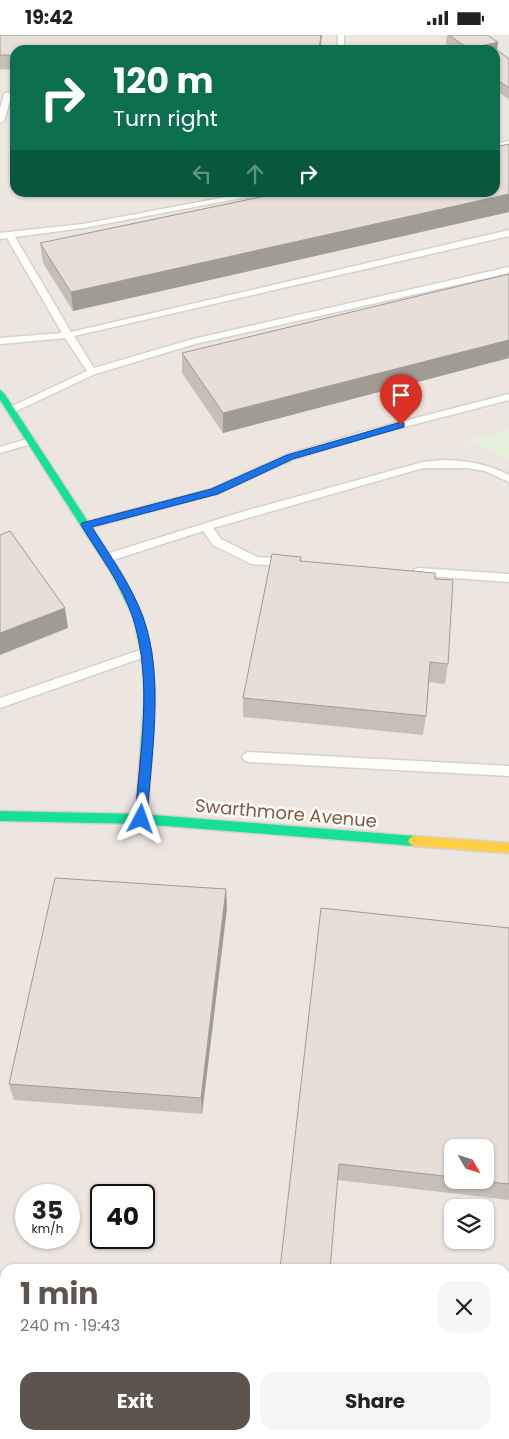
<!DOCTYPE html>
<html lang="en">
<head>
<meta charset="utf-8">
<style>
  body { margin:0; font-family:Poppins,sans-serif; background:#f6f6f6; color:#222; height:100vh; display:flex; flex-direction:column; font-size:19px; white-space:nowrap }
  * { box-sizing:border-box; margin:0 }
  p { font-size:16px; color:#767676 }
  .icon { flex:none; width:28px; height:28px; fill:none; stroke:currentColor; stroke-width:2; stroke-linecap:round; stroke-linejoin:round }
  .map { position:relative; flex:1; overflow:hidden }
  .side { position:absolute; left:0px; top:1229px; width:510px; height:176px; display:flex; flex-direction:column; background:#fff; border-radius:15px 15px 0 0; box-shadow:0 1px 4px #0004 }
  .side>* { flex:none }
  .banner { position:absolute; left:10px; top:10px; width:490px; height:152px; border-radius:15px; box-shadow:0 1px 4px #0004; background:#0b6e4f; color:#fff; overflow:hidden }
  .needle { width:32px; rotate:129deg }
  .controls { position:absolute; left:444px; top:1104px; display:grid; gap:10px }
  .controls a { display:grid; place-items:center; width:50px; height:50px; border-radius:10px; background:#fff; box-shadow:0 1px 4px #0004; font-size:25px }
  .speed { position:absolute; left:15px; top:1149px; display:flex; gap:10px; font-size:25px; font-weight:700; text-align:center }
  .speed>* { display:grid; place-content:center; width:65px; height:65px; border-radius:50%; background:#fff; box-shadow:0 1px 4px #0004; line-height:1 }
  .speed small { font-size:12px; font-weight:400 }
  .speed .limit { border:2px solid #111; border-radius:8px; background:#fff; color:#111 }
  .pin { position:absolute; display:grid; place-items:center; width:42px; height:42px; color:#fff; margin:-51px -21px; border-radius:50% 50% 50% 0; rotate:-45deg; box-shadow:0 0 5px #0007 }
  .pin .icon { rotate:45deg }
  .me { position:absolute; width:55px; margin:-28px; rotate:4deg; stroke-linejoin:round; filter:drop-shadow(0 0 4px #0008) }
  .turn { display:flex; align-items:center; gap:18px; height:105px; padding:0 20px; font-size:22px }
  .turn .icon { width:65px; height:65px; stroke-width:2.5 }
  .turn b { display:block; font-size:35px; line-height:42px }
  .lanes { display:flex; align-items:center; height:48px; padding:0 20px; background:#0003; justify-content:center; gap:25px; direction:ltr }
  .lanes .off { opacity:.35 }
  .round { display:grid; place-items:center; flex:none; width:52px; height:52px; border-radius:15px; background:#f6f6f6 }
  .head { display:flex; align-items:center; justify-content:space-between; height:85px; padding:0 20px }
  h1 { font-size:30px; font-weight:700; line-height:38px; color:#5d544f }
  .cta { display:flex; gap:10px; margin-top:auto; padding:10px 20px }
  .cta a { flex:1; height:58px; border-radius:15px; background:#5d544f; color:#fff; font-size:20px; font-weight:700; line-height:58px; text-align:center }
  .cta a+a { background:#f6f6f6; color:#222 }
  .status { display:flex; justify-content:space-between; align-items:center; height:35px; padding:0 25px; background:#fff; direction:ltr }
  .status svg { height:14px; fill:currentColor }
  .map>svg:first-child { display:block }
  .industrial { fill:#ede5e0; fill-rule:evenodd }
  .green { fill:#e7f0db }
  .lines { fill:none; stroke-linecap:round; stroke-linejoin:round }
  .lane-casing { stroke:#d7d1cb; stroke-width:3 }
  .fast-casing { stroke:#d9d2cb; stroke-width:3 }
  .slow-casing { stroke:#d9d2cb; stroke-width:3 }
  .jam-casing { stroke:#d9d2cb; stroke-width:3 }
  .path { stroke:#dcd5d0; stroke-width:4; stroke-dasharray:2 5; stroke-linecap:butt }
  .lane { fill:#fefefd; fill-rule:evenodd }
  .fast { fill:#16e098; fill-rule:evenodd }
  .slow { fill:#ffcf43; fill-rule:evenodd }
  .jam { fill:#f24e42; fill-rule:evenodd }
  .wall { fill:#c6bfb9; fill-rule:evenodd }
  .shaded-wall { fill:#a19b96 }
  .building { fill:#e6ded7; stroke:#a19b96 }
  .route { fill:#1a73e8; stroke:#114b97 }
  .labels { text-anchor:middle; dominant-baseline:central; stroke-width:5; stroke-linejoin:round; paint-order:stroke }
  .street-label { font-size:18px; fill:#7a5c4d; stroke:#fffaf3 }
</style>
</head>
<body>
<div class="status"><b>19:42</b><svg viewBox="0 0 49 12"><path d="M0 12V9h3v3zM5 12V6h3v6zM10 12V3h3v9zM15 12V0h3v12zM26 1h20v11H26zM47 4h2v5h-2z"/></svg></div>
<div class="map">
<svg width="509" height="1404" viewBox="0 0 509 1404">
  <rect width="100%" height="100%" fill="#f9f5f0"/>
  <path class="industrial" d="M0 0H509V1303H505V1234H5V1310L0 1311ZM15 15H495V158H15ZM452 1112H485V1145H452ZM26 1160H69V1202H26ZM101 1160H144V1202H101ZM452 1172H485V1205H452Z"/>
  <path class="green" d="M509 394V425L466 406Z"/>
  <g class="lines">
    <defs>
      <g id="lane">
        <rect x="338" y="0" width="6" height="15"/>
        <path d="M8 57 12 59 4 86 0 88V74L4 59Z"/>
        <path d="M509 106V110L495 113V109Z"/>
        <path d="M247 158H261L257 160 83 193 15 202 71 297 509 195V201L74 301 94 333 193 304 509 232V238L195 309 95 339 14 377H8V373L87 336 65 303 0 309V303L62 298 7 203 0 204V198L83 189Z"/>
        <path d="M509 359V365L369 401 294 424 219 458 86 494 81 490 82 488 211 454 286 420 361 397Z"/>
        <path d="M31 403 36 406 35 408 0 418V412Z"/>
        <path d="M445 425C468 426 489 429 509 440V447L485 436 467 433H423L213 493 221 504 257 522 291 524 293 527 291 530 287 531 251 529 213 510 203 496 107 527 101 523 103 520 245 476 423 427Z"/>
        <path d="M419 533 509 539V547L415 540 413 537 415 534Z"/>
        <path d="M146 613 150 614 152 617 150 620 0 673V663Z"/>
        <path d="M248 717 509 731V741L248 727 244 725 242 722 244 719Z"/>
      </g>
      <g id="fast">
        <path d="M0 355 4 358 122 539 143 582 151 617 155 655 152 719 150 722H142L140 719 145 655 141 617 133 582 113 541 0 365Z"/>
        <path d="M0 776 141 779 414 801 418 803 420 806 418 809 414 811 141 789 0 786Z"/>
      </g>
      <path id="slow" d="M414 801 509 808V818L414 811 410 809 408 806 410 803Z"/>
      <path id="jam" d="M146 715 150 716 152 719 147 784 145 787H137L135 784 140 719 142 716Z"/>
    </defs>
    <use href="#lane" class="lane-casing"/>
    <use href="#fast" class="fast-casing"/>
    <use href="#slow" class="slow-casing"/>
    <use href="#jam" class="jam-casing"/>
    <g class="path">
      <path d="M0 1377 5 1376"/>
      <path d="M386 1400 422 1404"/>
    </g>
    <use href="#lane" class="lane"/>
    <use href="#fast" class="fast"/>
    <use href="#slow" class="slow"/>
    <use href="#jam" class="jam"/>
  </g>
  <g class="wall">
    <path d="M0 0H322L320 15H15V35L0 34Z"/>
    <path d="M447 0H487L497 15 509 24V65L495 54V15H455L446 9Z"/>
    <path d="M509 109V177L73 276 43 228 40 208Z"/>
    <path d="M509 239V323L223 398 182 338V318Z"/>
    <path d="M301 522V526L435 544 448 629 445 649 429 647 426 681 423 700 243 682V663Z"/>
    <path d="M226 854 227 873 202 1079 14 1065 9 1049Z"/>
    <path d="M321 873 509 893V1165L338 1145ZM452 1112 485 1145H452Z"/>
  </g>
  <g class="shaded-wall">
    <path d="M321 0H322L320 15H319Z"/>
    <path d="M498 7 497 17 495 15H468L469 14Z"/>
    <path d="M509 159V177L73 276 71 257Z"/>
    <path d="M509 305V323L223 398V378Z"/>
    <path d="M65 573 68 593 0 620V598Z"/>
    <path d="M226 854 227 873 202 1079 201 1063Z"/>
  </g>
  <g class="building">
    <path d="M0 0H321L319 15H15V20H0Z"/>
    <path d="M449 0H487L498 7 469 14Z"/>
    <path d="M495 15H497L509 24V53L495 43Z"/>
    <path d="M509 109V159L71 257 40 208 280 158H495V112Z"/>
    <path d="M509 239V305L223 378 182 318Z"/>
    <path d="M10 496 65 573 0 598V500Z"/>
    <path d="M272 519 301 522 300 526 435 538V544L453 545 448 629 430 627 426 681 243 663Z"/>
    <path d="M55 843 226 854 201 1063 9 1049Z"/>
    <path d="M321 873 509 893V1149L474 1145H485V1112H452V1142L339 1129 330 1234H280Z"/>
  </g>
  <path class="route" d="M401 387 404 388V392L293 424 218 459 92 492C110 521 131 549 143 582 165 642 151 721 147 784L141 789 137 787 135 784C140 718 153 647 133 583 122 549 99 520 81 490L82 488 211 454 287 420Z"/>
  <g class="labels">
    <g class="street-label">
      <text transform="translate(286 778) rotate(5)">Swarthmore Avenue</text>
    </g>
  </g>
</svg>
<div class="controls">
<a><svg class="needle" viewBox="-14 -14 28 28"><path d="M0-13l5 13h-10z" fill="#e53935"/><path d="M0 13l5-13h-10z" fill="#767676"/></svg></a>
<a><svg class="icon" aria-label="layers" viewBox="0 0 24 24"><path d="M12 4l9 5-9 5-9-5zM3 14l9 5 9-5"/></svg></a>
</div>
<div class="speed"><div>35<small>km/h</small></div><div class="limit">40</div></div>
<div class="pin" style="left:401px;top:390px;background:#d93025"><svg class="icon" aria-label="arrive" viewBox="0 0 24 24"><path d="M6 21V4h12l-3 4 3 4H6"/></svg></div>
<svg class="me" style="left:141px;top:784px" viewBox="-20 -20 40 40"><path d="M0-17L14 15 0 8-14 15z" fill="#1a73e8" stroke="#fff" stroke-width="4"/></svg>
<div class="banner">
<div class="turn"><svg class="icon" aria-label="right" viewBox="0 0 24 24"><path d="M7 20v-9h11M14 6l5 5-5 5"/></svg><div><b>120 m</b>Turn right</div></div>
<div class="lanes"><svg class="icon off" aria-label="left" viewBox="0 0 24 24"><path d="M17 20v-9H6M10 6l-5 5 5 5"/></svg><svg class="icon off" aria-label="ahead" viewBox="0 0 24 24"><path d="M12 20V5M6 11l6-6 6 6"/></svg><svg class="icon" aria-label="right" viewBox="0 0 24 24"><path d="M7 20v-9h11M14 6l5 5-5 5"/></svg></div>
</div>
<section class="side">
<div class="head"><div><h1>1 min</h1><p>240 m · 19:43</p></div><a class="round"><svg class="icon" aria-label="close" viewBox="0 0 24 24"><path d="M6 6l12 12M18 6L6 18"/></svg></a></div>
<div class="cta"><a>Exit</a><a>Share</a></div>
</section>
</div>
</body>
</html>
